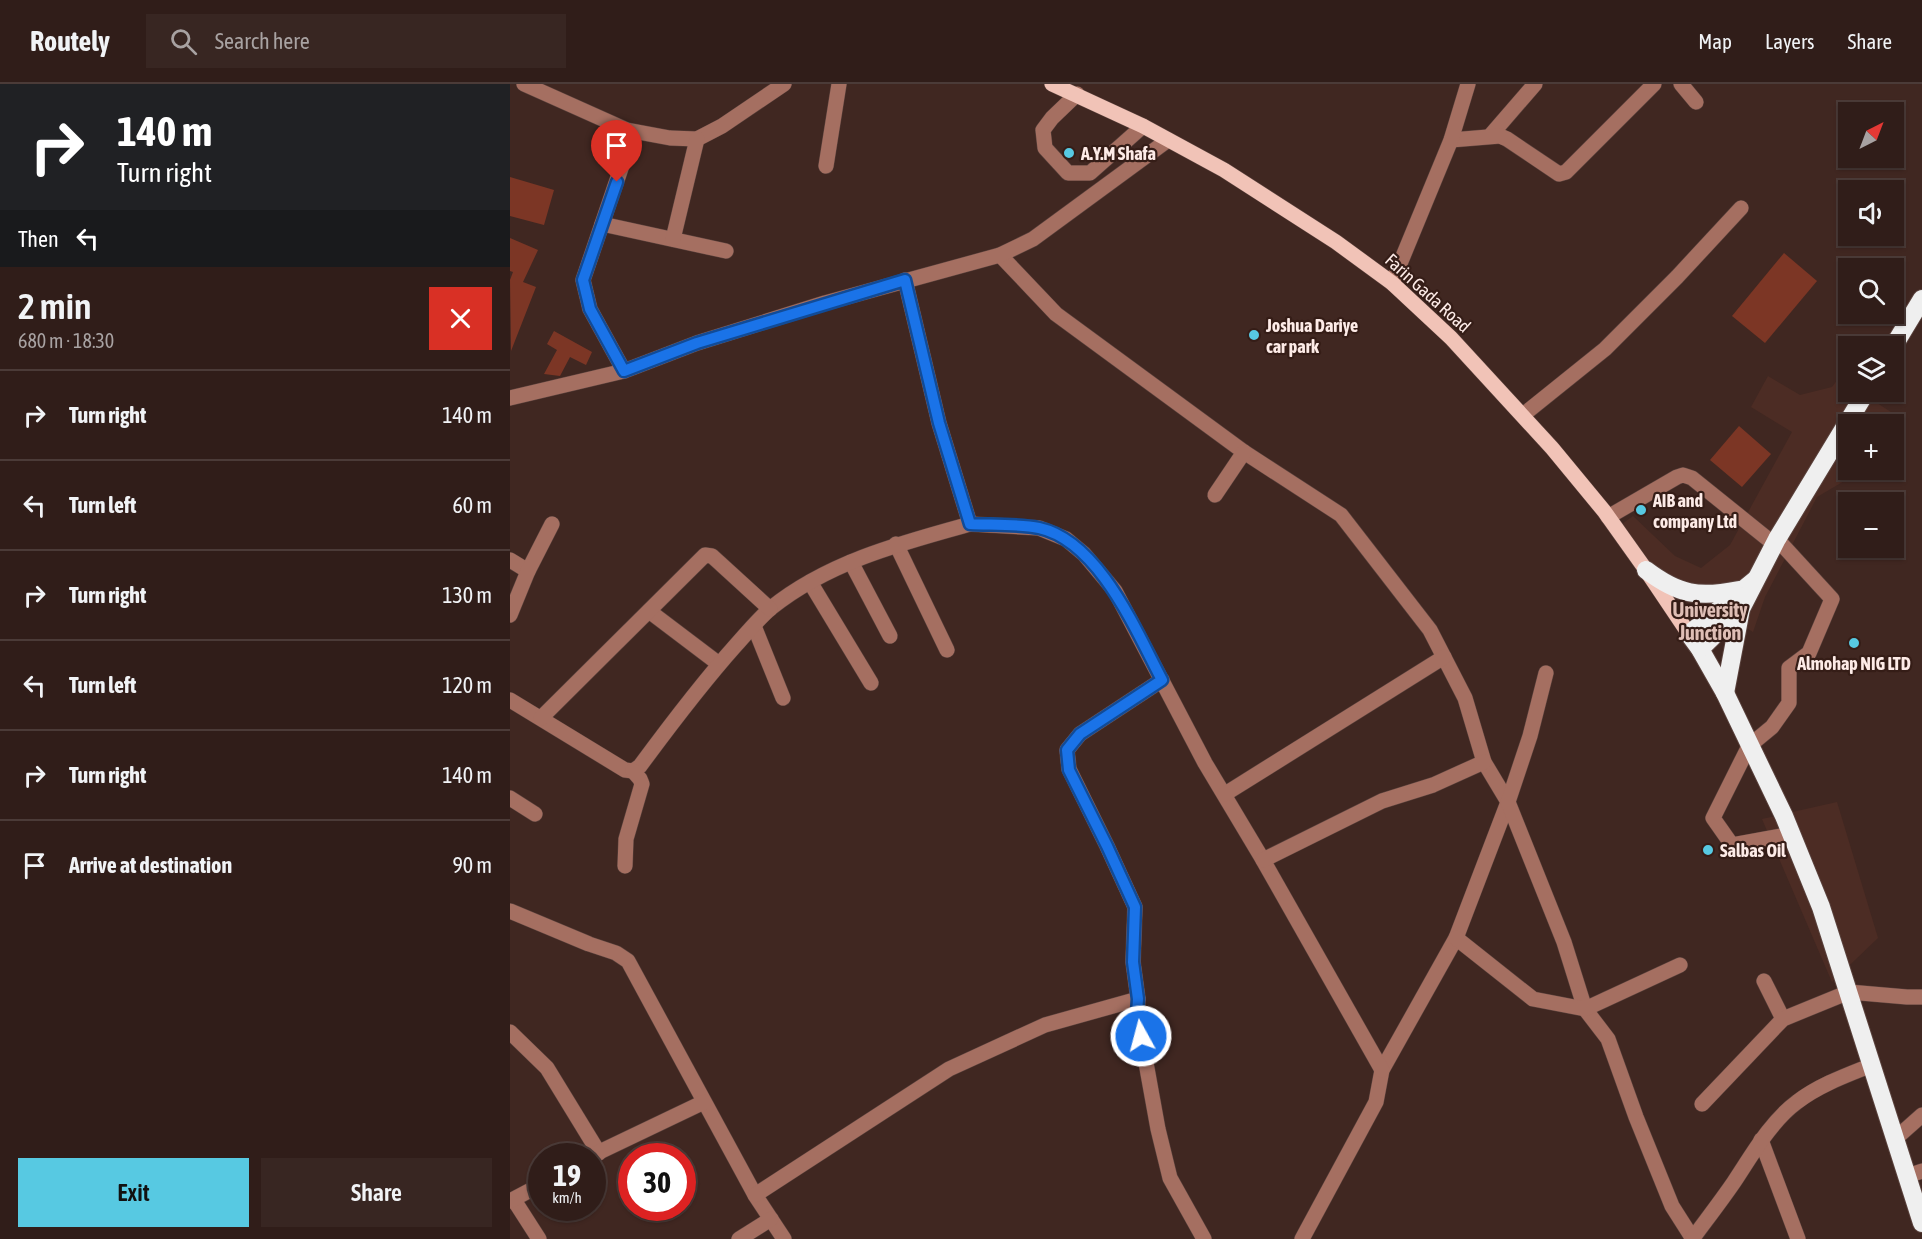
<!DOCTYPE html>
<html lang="en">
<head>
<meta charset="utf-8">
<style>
  body { margin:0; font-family:"Asap Condensed",sans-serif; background:#382622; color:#f1f3f6; height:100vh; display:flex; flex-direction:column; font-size:22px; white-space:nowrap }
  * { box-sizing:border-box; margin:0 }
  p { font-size:20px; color:#a8a2a2 }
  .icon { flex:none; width:33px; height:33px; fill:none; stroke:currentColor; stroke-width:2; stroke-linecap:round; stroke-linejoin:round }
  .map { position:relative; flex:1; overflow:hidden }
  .sheet { display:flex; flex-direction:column; background:#301d19; width:510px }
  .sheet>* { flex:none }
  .banner { background:#202124; color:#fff; overflow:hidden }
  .needle { width:39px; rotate:42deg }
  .fabs { position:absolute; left:1328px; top:18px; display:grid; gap:12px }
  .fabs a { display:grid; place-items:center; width:66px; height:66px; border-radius:0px; background:#301d19; box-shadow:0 2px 4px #0004,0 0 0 2px #4b3b38; font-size:30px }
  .speed { position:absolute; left:18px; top:1059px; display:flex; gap:12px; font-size:30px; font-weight:700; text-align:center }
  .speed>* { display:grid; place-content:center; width:78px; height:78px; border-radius:50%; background:#301d19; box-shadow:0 2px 4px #0004,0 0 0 2px #4b3b38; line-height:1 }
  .speed small { font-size:15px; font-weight:400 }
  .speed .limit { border:9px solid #d22; background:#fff; color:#111 }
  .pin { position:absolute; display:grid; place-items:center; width:51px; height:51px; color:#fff; margin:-62px -26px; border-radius:50% 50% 50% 0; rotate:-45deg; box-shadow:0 0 6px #0007 }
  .pin .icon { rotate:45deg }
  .me { position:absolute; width:66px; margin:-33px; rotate:353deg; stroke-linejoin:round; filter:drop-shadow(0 0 4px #0008) }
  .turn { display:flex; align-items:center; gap:21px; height:126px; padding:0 18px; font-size:27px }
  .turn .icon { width:78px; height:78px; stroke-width:2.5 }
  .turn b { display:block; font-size:42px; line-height:51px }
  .then { display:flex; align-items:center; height:57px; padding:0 18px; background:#0003; gap:12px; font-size:22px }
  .round { display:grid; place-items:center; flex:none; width:63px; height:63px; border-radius:0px; background:#382622 }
  .head { display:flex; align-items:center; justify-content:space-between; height:102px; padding:0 18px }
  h1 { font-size:36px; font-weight:600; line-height:45px }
  .cta { display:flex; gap:12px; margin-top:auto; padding:12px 18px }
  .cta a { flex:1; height:69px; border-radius:0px; background:#57c9e2; color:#111; font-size:24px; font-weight:600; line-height:69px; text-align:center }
  .cta a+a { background:#382622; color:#f1f3f6 }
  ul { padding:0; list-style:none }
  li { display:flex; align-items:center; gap:18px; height:90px; padding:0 18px; border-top:2px solid #4b3b38 }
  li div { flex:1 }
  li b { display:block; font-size:22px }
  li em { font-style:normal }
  header { display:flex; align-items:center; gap:36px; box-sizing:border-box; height:84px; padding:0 30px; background:#301d19; border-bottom:2px solid #4b3b38 }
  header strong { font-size:28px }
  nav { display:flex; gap:33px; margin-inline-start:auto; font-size:21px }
  .search { width:420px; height:54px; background:#382622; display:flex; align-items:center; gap:15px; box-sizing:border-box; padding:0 21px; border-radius:0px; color:#a8a2a2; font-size:22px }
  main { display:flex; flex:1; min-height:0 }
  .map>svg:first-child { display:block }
  .built { fill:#4c2c24 }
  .building { fill:#7c3625 }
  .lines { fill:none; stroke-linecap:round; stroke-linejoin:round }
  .minor-casing { stroke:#5a423d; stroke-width:16 }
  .major-casing { stroke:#5a423d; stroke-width:16 }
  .highway-casing { stroke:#5a423d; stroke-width:20 }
  .minor { stroke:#a56f61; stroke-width:15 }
  .major { stroke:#f1c3b7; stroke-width:15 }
  .highway { stroke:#efefef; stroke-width:18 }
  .route-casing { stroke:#114b97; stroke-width:15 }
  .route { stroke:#1a73e8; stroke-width:10 }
  .poi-dot { fill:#57c9e2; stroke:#351d17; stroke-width:2 }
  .labels { text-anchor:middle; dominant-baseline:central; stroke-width:4.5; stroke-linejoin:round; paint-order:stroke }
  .poi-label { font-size:18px; font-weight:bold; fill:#fdebe7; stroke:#351d17; text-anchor:start }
  .street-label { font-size:18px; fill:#fdebe7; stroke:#351d17 }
  .neighbourhood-label { font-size:20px; font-weight:bold; fill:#debeb5; stroke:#351d17 }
</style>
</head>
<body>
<header>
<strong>Routely</strong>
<div class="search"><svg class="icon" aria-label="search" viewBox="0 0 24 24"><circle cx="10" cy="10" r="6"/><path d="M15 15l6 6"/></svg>Search here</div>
<nav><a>Map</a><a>Layers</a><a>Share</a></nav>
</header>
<main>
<section class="sheet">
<div class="banner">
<div class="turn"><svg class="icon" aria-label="right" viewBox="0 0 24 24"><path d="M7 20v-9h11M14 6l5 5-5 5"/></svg><div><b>140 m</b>Turn right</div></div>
<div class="then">Then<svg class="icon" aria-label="left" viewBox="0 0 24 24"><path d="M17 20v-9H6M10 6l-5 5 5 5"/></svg></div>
</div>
<div class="head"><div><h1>2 min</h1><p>680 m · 18:30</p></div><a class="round" style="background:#d93025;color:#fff"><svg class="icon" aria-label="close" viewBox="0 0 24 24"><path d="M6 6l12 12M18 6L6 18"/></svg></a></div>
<ul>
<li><svg class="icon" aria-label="right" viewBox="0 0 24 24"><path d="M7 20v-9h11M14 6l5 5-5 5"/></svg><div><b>Turn right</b></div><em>140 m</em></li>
<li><svg class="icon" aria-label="left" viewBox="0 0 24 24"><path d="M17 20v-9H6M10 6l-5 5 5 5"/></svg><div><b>Turn left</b></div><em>60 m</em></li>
<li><svg class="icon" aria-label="right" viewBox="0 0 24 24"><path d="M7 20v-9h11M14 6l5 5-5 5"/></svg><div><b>Turn right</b></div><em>130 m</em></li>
<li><svg class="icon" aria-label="left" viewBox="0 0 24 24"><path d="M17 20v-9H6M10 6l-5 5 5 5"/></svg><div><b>Turn left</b></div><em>120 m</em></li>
<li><svg class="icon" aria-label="right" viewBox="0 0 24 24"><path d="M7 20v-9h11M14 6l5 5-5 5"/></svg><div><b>Turn right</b></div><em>140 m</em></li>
<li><svg class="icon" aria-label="arrive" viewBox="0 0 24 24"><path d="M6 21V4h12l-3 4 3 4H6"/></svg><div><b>Arrive at destination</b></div><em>90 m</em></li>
</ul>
<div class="cta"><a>Exit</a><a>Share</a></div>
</section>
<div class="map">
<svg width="1412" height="1155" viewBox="0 0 1412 1155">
  <rect width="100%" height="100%" fill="#402721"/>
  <g class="built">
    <path d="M1338 282V308H1365L1361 315 1390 334 1383 345V340H1338V386H1353L1307 413 1255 513 1243 548 1147 487 1112 440 1123 432 1165 472 1191 484 1220 461 1282 348 1241 323 1258 292 1290 311 1322 303Z"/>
    <path d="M1327 718 1368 854 1322 898 1252 735Z"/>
  </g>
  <g class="building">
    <path d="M0 93 44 106 34 141 0 132Z"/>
    <path d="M0 154 28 166 13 198 26 203 1 267 0 196 3 188 0 187Z"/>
    <path d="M1274 169 1307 197 1255 259 1222 232Z"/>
    <path d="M44 247 82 268 76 281 60 273 50 292 34 290 47 266 37 260Z"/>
    <path d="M1229 342 1261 370 1232 403 1200 376Z"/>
  </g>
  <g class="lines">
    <defs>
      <g id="minor">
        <path d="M14 0 117 46 121 55 73 196 80 225 114 287"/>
        <path d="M1171 0 1186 18"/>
        <path d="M567 10 542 34 533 46 535 64 558 89H580L633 42"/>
        <path d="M117 46 160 54 187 55 212 42 274 0"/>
        <path d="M980 52 1025 0"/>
        <path d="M941 56 990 52 997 55 1049 90 1056 88 1144 0"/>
        <path d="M316 82 329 0"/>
        <path d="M92 140 216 167"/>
        <path d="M163 155 187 55"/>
        <path d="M490 171 546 230 734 368 831 431 920 546 955 614 974 678 998 718 946 854 872 986 866 1018 792 1155"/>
        <path d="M882 199 941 56 958 0"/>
        <path d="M0 314 114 287 187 259 315 219 490 171 523 155 658 56"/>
        <path d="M1013 331 1095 265 1167 193 1231 124"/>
        <path d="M705 411 734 368"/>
        <path d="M1098 433 1167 393 1173 391 1182 394 1264 460"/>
        <path d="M460 440 529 444 556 455 574 470 605 507 695 679 753 776 872 986"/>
        <path d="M1267 455 1322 515 1299 569 1279 584V619L1262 643 1239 662 1203 734 1222 761 1282 750"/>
        <path d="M386 460 437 566"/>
        <path d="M0 476 18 487"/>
        <path d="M341 478 380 552"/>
        <path d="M300 498 361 599"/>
        <path d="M139 527 209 580"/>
        <path d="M0 531 18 487 42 440"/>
        <path d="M244 542 273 614"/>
        <path d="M1036 589 1020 652 998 718 1054 858 1075 925 1098 955 1126 1033 1162 1122 1183 1155"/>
        <path d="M652 596 570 650 557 666 559 685 597 762 625 823 623 878 628 915 627 929 648 1045 660 1094 694 1155"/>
        <path d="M0 616 115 686 123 687 130 682C161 640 192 599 226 561 237 549 248 535 261 524 318 478 391 459 460 440L429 339 395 196"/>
        <path d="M31 634 195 471 202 472 260 525"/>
        <path d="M715 710 934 573"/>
        <path d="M0 714 25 730"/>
        <path d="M753 776 872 717 923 701 974 678"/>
        <path d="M115 782 116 755 132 700 130 695 123 687"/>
        <path d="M0 827 79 860 106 869 118 877 245 1111 274 1155"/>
        <path d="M946 854 1023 915 1075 925 1170 881"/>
        <path d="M1254 897 1273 935"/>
        <path d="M0 948 37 984 89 1069"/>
        <path d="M1192 1020 1273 935 1339 908 1397 913H1412"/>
        <path d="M1385 1055 1412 1031"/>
        <path d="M1251 1056 1288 1155"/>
        <path d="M81 1072 194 1018"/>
        <path d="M1397 1092 1412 1087"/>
        <path d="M245 1111 439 985 535 941 628 915"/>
        <path d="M4 1116 29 1155"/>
        <path d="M0 1117 32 1100"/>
        <path d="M1183 1154C1197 1135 1211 1117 1224 1098 1242 1071 1261 1037 1287 1018 1309 1001 1337 991 1362 981"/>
        <path d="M229 1155 261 1135"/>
      </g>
      <path id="major" d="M542 0 633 42 714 86 826 158 882 199 941 254 1042 364 1094 427 1136 486 1179 550"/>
      <g id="highway">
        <path d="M1383 263 1412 215"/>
        <path d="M1136 486C1169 511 1189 514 1229 506"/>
        <path d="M1245 496 1179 550 1190 565 1215 609 1274 732 1311 823 1412 1139"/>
        <path d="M1190 565 1231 525"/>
        <path d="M1215 609 1231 525 1267 455 1356 308"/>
      </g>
    </defs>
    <use href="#minor" class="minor-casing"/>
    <use href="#major" class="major-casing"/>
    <use href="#highway" class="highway-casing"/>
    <use href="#minor" class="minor"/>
    <use href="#major" class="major"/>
    <use href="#highway" class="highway"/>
  </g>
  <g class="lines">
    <defs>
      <path id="route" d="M107 98 73 196 80 225 114 287 187 259 395 196 429 339 460 440C481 441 509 440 529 444 589 457 626 547 652 596L570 650 557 666 559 686 597 762 625 823 623 878 628 915 627 929 631 952"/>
    </defs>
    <use href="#route" class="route-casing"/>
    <use href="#route" class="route"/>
  </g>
  <g class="poi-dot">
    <circle cx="559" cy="69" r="6"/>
    <circle cx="744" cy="251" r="6"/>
    <circle cx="1131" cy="426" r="6"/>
    <circle cx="1344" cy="559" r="6"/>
    <circle cx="1198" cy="766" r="6"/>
  </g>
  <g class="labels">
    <g class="poi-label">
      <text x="571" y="69">A.Y.M Shafa</text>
      <text x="756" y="241">Joshua Dariye<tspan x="756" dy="21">car park</tspan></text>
      <text x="1143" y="416">AIB and<tspan x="1143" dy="21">company Ltd</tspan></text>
      <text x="1344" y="579" text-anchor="middle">Almohap NIG LTD</text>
      <text x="1210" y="766">Salbas Oil</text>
    </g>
    <g class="street-label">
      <text transform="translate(918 209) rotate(42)">Farin Gada Road</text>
    </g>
    <g class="neighbourhood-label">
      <text x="1200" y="525">University<tspan x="1200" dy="23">Junction</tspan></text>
    </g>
  </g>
</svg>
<div class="fabs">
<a><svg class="needle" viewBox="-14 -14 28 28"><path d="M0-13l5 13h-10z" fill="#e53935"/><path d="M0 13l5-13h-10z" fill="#a8a2a2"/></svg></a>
<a><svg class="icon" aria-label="sound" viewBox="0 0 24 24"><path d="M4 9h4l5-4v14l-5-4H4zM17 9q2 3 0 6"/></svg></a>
<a><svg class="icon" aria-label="search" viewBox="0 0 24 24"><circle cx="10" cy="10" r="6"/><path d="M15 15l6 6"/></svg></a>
<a><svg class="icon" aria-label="layers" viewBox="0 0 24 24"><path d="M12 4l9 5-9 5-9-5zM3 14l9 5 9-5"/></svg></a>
<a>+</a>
<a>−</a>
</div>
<div class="speed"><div>19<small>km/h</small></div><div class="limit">30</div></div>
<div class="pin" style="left:107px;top:98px;background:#d93025"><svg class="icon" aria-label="arrive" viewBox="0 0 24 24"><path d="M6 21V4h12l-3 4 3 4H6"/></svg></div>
<svg class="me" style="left:631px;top:952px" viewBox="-20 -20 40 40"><circle r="17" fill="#1a73e8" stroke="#fff" stroke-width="3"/><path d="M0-11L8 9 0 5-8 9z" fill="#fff"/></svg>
</div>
</main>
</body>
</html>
